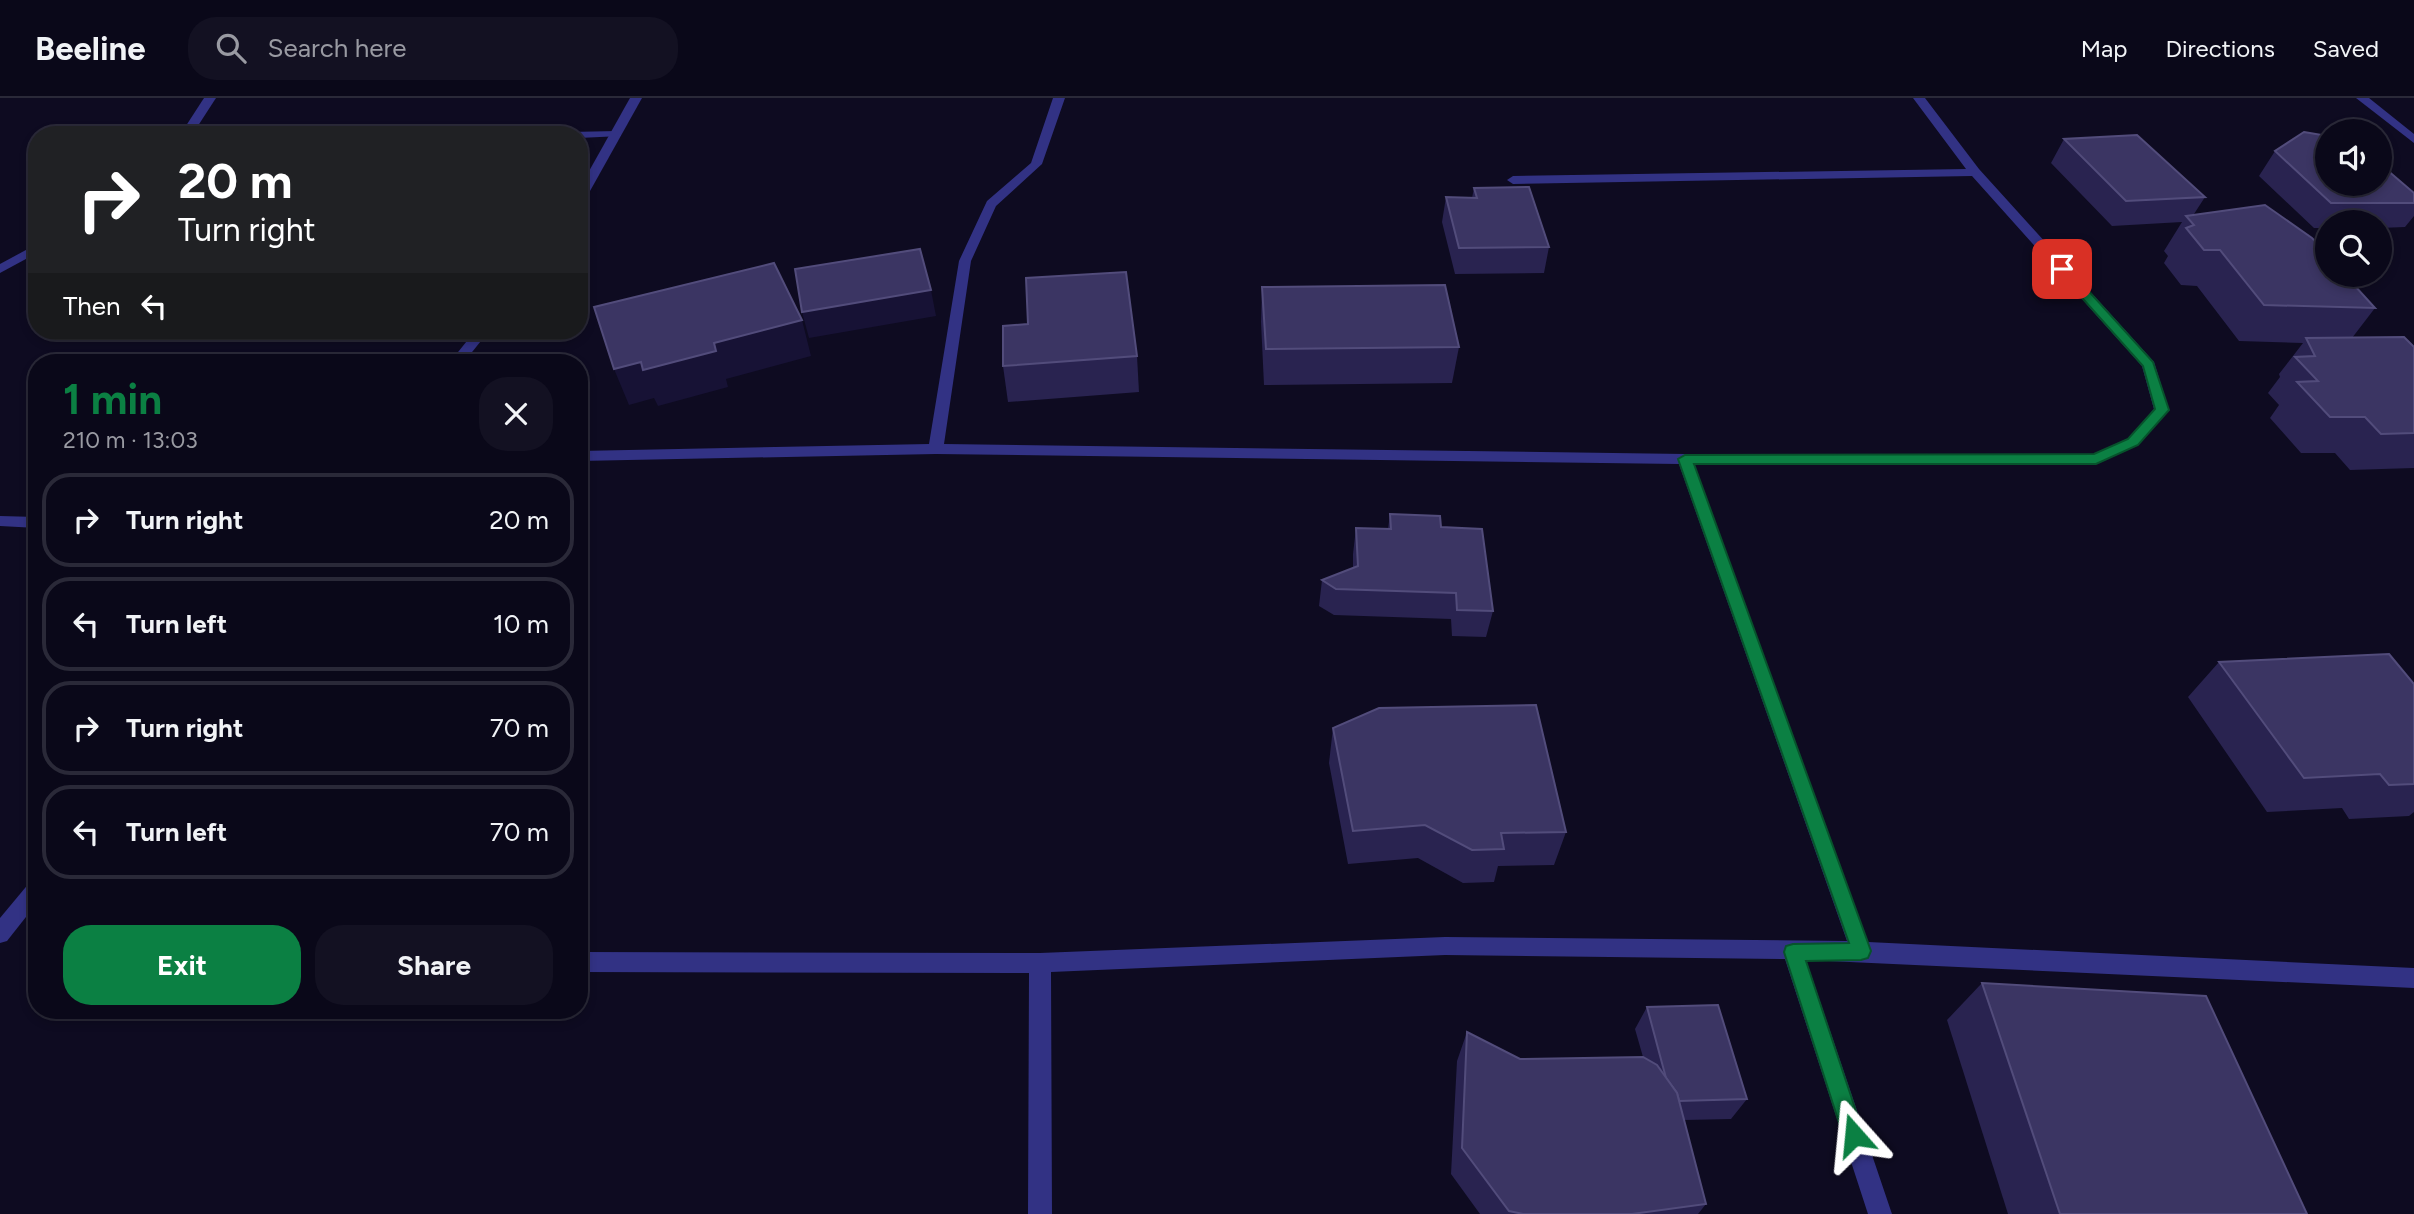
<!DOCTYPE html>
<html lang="en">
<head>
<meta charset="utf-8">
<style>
  body { margin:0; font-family:Figtree,sans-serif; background:#131122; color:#f1f3f6; height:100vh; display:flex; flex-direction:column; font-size:26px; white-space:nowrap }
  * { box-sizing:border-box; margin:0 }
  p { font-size:23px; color:#999aa2 }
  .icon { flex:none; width:38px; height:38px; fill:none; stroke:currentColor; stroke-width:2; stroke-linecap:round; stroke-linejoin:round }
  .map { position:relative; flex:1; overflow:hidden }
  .drawer { position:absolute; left:28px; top:256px; width:560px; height:665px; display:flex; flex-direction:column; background:#0a0819; border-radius:28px; box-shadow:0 4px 10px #0003,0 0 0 2px #2a2938 }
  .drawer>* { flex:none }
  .top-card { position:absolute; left:28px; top:28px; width:560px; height:214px; border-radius:28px; box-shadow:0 4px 10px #0003,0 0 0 2px #2a2938; background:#202124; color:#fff; overflow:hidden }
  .buttons { position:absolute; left:2315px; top:21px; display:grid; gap:14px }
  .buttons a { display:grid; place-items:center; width:77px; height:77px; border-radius:50%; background:#0a0819; box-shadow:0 4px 10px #0003,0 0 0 2px #2a2938; font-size:35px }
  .pin { position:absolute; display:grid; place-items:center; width:60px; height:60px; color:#fff; margin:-30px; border-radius:14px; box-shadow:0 4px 10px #0006 }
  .me { position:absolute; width:77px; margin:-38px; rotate:342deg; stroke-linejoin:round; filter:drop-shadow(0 0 5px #0008) }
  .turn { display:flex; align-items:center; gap:24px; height:147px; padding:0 35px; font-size:32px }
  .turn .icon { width:91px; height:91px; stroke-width:2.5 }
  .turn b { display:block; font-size:49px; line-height:60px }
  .then { display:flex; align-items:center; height:66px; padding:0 35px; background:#0003; gap:14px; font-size:26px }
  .round { display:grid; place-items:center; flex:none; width:74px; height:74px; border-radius:28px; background:#131122 }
  .headline { display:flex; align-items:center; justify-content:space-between; height:119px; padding:0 35px }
  h1 { font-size:42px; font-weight:700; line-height:52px; color:#0b8043 }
  .button { display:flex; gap:14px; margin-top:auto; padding:14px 35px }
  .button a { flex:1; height:80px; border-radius:28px; background:#0b8043; color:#fff; font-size:28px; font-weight:700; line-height:80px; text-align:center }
  .button a+a { background:#131122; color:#f1f3f6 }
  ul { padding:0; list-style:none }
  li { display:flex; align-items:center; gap:21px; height:94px; margin:0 14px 10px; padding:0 21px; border:4px solid #2a2938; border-radius:28px }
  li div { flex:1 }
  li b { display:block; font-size:26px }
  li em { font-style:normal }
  header { display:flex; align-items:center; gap:42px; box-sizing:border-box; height:98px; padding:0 35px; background:#0a0819; border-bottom:2px solid #2a2938 }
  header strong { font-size:33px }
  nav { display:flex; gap:38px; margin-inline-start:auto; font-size:24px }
  .search { width:490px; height:63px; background:#131122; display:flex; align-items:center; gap:18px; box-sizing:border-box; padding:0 24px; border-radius:28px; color:#999aa2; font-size:26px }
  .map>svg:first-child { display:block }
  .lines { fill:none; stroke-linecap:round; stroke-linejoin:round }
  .service { fill:#323284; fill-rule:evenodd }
  .minor { fill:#323284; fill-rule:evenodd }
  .wall { fill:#292350 }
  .shaded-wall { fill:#171235 }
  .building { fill:#3b3563; stroke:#524c7b; stroke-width:2 }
  .route { fill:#0b8043; stroke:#07532c; stroke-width:2 }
</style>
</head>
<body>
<header>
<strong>Beeline</strong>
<div class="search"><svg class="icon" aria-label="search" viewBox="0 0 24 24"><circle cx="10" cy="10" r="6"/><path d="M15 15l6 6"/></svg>Search here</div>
<nav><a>Map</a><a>Directions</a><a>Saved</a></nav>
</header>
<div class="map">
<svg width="2414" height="1116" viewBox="0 0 2414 1116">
  <rect width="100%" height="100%" fill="#0e0b21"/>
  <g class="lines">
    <path class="service" d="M617 33 621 34V38L579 40V37H563L569 34Z"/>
    <g class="minor">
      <path d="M204 0H216L192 37H180Z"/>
      <path d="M630 0H642L585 102 579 106V91Z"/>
      <path d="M1053 0H1065L1042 66 996 108 971 163 944 346 1685 356H2094L2128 341 2154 311 2142 268 1972 78 1513 86 1507 82 1513 78 1966 71 1913 0H1925L1979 71 2154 264 2169 312 2138 347 2096 366H1694L1868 844 2414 870V890L1806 862 1892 1116H1868L1785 861 1445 857 1051 874 1052 1116H1028L1029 875 579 874V854L1040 855 1445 839 1847 843 1679 366 936 356 579 363V353L929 346 959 163 987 103 1031 65Z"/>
      <path d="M2356 0H2369L2414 36V45Z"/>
      <path d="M37 146V155L0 175V166Z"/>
      <path d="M475 233H489L464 264H450Z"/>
      <path d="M0 418 37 419V430L0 428Z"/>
      <path d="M37 781V805L7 843 0 845V820L30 784Z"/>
    </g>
  </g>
  <g class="wall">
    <path d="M2064 41 2205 99 2194 116 2375 210 2352 240 2414 249V370L2350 372 2335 355H2301L2270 320 2279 307 2268 295 2280 279 2279 276 2303 245 2239 243 2197 188 2181 187 2164 165 2168 158 2164 153 2182 124 2112 128 2051 65Z"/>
    <path d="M2275 53 2414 95V118L2405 129 2380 130V124H2328V130H2314L2259 78Z"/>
    <path d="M1474 90 1549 149 1544 175 1455 176 1442 124 1446 99 1472 100Z"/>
    <path d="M1262 189 1459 249 1452 285 1264 287 1261 224Z"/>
    <path d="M1028 226 1137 258 1139 294 1008 304 1003 268Z"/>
    <path d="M1390 416 1441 429 1493 513 1486 539 1452 538 1451 521 1334 517 1319 508 1322 482 1353 470V456L1356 430 1388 431Z"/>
    <path d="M2219 564 2414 586V714L2409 718 2349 721 2342 710 2267 714 2188 599Z"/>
    <path d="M1333 630 1566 734 1554 767 1498 768 1494 784 1463 785 1418 760 1348 766 1329 665Z"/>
    <path d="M1982 885 2307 1116H2008L1947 922Z"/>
    <path d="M1647 909 1747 1001 1731 1021 1684 1022 1706 1106 1698 1116H1480L1451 1076 1457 963 1467 934 1520 961 1643 959 1635 931Z"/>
  </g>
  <g class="shaded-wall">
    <path d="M931 192 936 218 809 240 802 214Z"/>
    <path d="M802 222 811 258 726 281 728 289 658 308 654 300 629 307 614 271Z"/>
  </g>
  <g class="building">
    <path d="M2304 34 2328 38V86H2380V66L2414 95V105H2331L2275 53Z"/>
    <path d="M2137 37 2205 99 2126 103 2064 41Z"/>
    <path d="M1529 89 1549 149 1459 150 1446 99 1477 100 1474 90Z"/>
    <path d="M2265 107 2312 140 2328 157V177H2345L2375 210 2264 207 2220 152H2204L2186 130 2194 127 2186 118Z"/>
    <path d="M920 151 931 192 802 214 795 171Z"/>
    <path d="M774 165 802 222 714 245 716 253 643 272 641 264 614 271 594 209Z"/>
    <path d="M1126 174 1137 258 1003 268V228L1028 226 1026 180Z"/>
    <path d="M1445 187 1459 249 1266 251 1262 189Z"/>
    <path d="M2404 239 2414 249V335L2381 336 2365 319H2330L2297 284 2318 283 2295 259 2315 258 2306 240Z"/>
    <path d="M1390 416 1440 418 1441 429 1482 431 1493 513 1457 512 1456 495 1336 491 1322 482 1358 468 1356 430 1391 431Z"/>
    <path d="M2389 556 2414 586V686L2389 687 2380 676 2304 680 2219 564Z"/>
    <path d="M1536 607 1566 734 1501 735 1504 751 1472 752 1425 727 1353 733 1333 630 1379 610Z"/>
    <path d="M1982 885 2206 898 2307 1116H2060Z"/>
    <path d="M1718 907 1747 1001 1679 1003 1677 995 1666 980 1647 909Z"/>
    <path d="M1467 934 1520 961 1643 959 1657 967 1677 995 1706 1106 1632 1116H1523L1509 1113 1462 1050Z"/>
  </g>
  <path class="route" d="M2058 168H2066L2153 264 2169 312 2138 347 2096 366H1694L1871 853 1868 860 1861 862 1806 863 1864 1037 1861 1045 1854 1048 1847 1045 1843 1037 1784 854 1786 848 1793 846 1849 845 1678 361 1685 357 2094 356 2128 341 2155 311 2143 268 2058 173Z"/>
</svg>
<div class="buttons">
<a><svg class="icon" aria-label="sound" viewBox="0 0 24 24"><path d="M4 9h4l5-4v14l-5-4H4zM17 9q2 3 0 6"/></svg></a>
<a><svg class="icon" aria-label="search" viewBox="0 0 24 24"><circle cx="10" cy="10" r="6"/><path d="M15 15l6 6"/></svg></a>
</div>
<div class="pin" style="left:2062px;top:171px;background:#d93025"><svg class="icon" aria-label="arrive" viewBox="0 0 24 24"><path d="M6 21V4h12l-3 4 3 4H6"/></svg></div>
<svg class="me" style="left:1854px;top:1037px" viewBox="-20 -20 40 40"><path d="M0-17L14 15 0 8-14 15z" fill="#0b8043" stroke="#fff" stroke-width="4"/></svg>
<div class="top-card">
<div class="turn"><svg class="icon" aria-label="right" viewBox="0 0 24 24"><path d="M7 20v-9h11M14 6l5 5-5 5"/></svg><div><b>20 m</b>Turn right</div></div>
<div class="then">Then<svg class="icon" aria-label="left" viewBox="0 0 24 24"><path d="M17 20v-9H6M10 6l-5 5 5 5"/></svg></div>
</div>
<section class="drawer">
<div class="headline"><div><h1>1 min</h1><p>210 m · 13:03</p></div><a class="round"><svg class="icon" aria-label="close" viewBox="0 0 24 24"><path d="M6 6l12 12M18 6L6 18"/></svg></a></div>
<ul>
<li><svg class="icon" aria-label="right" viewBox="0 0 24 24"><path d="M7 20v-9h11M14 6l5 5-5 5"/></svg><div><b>Turn right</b></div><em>20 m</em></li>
<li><svg class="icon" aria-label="left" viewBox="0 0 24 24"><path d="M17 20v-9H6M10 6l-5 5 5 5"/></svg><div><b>Turn left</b></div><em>10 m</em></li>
<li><svg class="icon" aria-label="right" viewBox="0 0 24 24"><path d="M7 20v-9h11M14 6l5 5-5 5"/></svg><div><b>Turn right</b></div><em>70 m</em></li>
<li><svg class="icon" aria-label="left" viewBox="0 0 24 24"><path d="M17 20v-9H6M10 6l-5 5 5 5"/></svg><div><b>Turn left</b></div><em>70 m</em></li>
</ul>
<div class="button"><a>Exit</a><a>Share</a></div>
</section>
</div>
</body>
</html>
